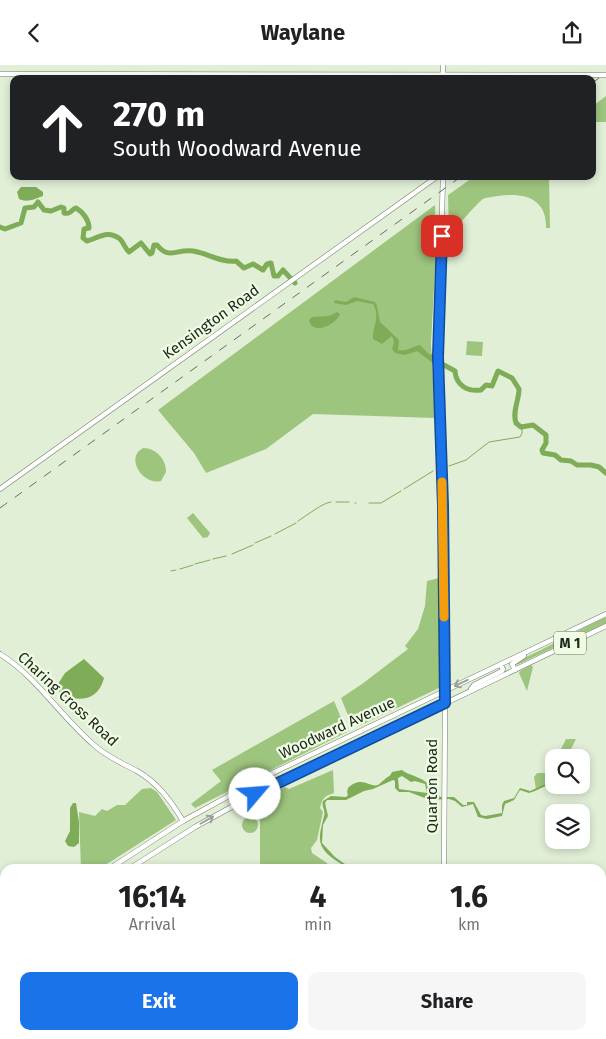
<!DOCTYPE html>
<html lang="en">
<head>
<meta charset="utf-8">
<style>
  body { margin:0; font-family:"Fira Sans",sans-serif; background:#f6f6f6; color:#202124; height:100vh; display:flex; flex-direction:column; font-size:19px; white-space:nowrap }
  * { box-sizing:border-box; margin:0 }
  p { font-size:16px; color:#757577 }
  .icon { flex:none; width:28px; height:28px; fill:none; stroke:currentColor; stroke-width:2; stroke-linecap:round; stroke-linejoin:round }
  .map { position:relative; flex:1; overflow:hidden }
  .details { position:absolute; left:0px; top:799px; width:606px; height:176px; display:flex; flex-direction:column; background:#fff; border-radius:15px 15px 0 0; box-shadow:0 2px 8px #0003 }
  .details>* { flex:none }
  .top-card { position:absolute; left:10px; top:10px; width:586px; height:105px; border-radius:10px; box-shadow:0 2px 8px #0003; background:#202124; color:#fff; overflow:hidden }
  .buttons { position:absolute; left:545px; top:684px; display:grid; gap:10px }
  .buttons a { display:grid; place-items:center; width:45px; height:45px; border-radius:10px; background:#fff; box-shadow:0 2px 8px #0003; font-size:25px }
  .pin { position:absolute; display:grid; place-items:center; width:42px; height:42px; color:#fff; margin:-21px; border-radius:10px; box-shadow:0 2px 8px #0006 }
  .me { position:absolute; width:55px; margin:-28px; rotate:63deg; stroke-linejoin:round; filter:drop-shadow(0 0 4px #0008) }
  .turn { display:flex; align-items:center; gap:18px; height:105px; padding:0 20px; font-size:22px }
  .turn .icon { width:65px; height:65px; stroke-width:2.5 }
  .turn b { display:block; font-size:35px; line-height:42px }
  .eta { display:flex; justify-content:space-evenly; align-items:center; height:85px; text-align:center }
  .eta b { font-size:30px; font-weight:700; line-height:35px }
  .cta { display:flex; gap:10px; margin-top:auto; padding:10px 20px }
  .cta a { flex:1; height:58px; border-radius:10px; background:#1a73e8; color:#fff; font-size:20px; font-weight:700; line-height:58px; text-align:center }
  .cta a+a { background:#f6f6f6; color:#202124 }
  header { display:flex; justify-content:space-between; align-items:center; height:65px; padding:0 20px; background:#fff; font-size:22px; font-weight:700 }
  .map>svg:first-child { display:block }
  .green { fill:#9ec57e }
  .water { fill:#7fac57; fill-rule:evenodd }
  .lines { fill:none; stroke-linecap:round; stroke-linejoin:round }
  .stream { stroke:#7fac57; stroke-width:1 }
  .river { stroke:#7fac57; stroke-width:5 }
  .secondary-casing { stroke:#727e69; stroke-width:5.5 }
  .primary-casing { stroke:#727e69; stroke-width:5.5 }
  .secondary { stroke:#fff; stroke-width:4.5 }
  .primary { stroke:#fff; stroke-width:4.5 }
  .rail { stroke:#687062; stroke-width:1; stroke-dasharray:9 9; stroke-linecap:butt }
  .secondary-bridge-casing { stroke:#727e69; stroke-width:5.5; stroke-linecap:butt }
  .secondary-bridge { stroke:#fff; stroke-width:4.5 }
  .oneway { stroke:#9c9e9a }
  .route-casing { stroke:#114b97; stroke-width:12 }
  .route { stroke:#1a73e8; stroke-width:9 }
  .slow { stroke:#f59e0b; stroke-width:9 }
  .labels { text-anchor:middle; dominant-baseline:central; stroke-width:4.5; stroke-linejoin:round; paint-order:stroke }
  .shield { fill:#eefce4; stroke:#5f6759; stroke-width:1 }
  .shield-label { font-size:14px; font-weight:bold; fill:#22271e }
  .street-label { font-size:15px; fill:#22271e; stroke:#eefce4 }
</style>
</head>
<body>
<header><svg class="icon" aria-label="back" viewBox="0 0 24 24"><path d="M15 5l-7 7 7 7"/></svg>Waylane<svg class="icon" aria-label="share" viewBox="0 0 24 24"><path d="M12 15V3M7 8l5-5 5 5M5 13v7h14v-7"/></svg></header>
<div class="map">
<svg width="606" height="974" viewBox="0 0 606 974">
  <rect width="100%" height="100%" fill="#e1efd7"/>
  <g class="green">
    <path d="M606 31V57H595L596 65H593V41Z"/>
    <path d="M475 111H549L550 163H546C547 133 524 127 498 131 494 132 487 132 483 134 477 138 455 164 449 171L448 130Z"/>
    <path d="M435 140 436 185 431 279 435 353 313 349 266 384 206 408 194 388 158 345Z"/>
    <path d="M467 276 483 277 482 291 466 290Z"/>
    <path d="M143 383C156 383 166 394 166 407L161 416C144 421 124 393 143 383Z"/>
    <path d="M193 448 210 468 208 472 203 473 187 453Z"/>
    <path d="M439 513V623L359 661 350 655 341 633 362 619 408 584 405 581 418 564 425 541 427 516Z"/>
    <path d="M606 552V558L519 599 515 600 518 596C548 582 576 566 606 552Z"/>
    <path d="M531 600 533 602 527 626 519 608 520 606Z"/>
    <path d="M334 636 347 667 195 743 191 739 221 716 212 705Z"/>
    <path d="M566 674H576L569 688 574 691 573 692H557Z"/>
    <path d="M333 705 334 728C324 731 322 734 320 743L323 747 317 775 311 783 312 788 327 798 328 804H260V733L285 722 289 724Z"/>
    <path d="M537 708H554V717L536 725 534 712Z"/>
    <path d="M151 723 157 727 176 755 99 804H81L79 747 95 751 102 744 107 746 117 740H125L142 724Z"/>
    <circle cx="250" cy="760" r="8"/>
  </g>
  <g class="water">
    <path d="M21 122H36L43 127V131C35 134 27 138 19 134L17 127Z"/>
    <path d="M354 232 375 237 377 241 380 257 399 275 398 285C407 287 413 281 420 280L430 290 433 288 435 295 434 299 417 286 405 290 395 288 392 284 394 277 392 271 382 279 373 274C372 261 381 253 373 239L357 236 346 240 334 238 335 235 346 237Z"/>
    <path d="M337 247 340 249C336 260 312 271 309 255L312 252 329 251Z"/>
    <path d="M84 594 104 613C98 636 80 637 60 630L58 619 65 608Z"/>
    <path d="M402 705C411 712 430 713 431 726H437L440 732H454L463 740H467V737H474L481 750 485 751 502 748V740L504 736 514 733 520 723 530 726 554 715V717L535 726 529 728 520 725 514 735 505 739 502 751 487 754 478 752 473 739 462 742 455 736 449 734 430 735 409 727H399L395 723V716L393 715 373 724 364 726 346 735H327L325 738 328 751 323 760 322 778 335 792 352 804C345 802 340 798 335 795 315 781 319 772 324 751 326 745 321 742 323 736L331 731 346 732 348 730 347 727 348 723C362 710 369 723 378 720 381 718 381 717 384 715 388 711 390 712 392 707ZM402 711 411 717 415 716 425 719 427 728 399 724 398 713Z"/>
    <path d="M73 738H76L79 757V778L74 782 68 781 65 776 70 766V743Z"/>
    <path d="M150 970H276L282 974H148Z"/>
  </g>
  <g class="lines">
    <g class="stream">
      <path d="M449 401 466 395 489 377 520 372 522 368V362"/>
      <path d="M404 424 433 406"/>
      <path d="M336 437H349"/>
      <path d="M355 438H356"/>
      <path d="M369 438H381L401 426"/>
      <path d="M298 456C306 451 324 437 331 437"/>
      <path d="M275 469 296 458"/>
      <path d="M255 478 271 471"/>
      <path d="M232 489 253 480"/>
      <path d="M213 494 226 491"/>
      <path d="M195 499 210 495"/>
      <path d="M180 504 193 500"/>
      <path d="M171 506 176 505"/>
    </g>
    <g class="river">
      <path d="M0 162 5 164 21 158 25 143 34 142 38 137 44 145 51 146 61 142 64 143V148C72 150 71 144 76 143 83 147 89 155 89 163L84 164 83 173 87 176C99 173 107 164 120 174 124 178 125 184 129 187L141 178 150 189 152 188 154 180H157C169 195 175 184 193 186 207 188 221 198 236 196L244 203 253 199 263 205 267 199 271 198 274 211H278L283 205 295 218"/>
      <path d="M442 299 455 306C456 320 467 327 481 325L486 320 492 321 498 306 512 313 519 324C519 336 512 346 516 358L521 362 533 360 546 370V378L542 385 543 388 555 390 561 395 571 396 577 400H591L599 402 606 408"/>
    </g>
    <defs>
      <g id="secondary">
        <path d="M0 9 583 10"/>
        <path d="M0 424 438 111"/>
        <path d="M0 589C38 613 60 651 94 680 107 692 122 698 137 706 158 718 171 736 183 756"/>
        <path d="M444 804 445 638"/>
        <path d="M81 974V970"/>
        <path d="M444 974V970"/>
      </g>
      <g id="primary">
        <path d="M443 0V14"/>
        <path d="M443 111 438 292 444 453 445 638"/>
        <path d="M515 605 512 599 524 591"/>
        <path d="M471 624 474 620 502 606 503 604 500 600"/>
        <path d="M109 804 183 756 258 715 606 549"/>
        <path d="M129 804 195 762 246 734 606 561"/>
        <path d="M0 874 5 871"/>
        <path d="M0 887 5 884"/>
      </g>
    </defs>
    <use href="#secondary" class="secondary-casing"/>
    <use href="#primary" class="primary-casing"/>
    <use href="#secondary" class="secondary"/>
    <use href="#primary" class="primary"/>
    <g class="rail">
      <path d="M592 18 606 8"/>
      <path d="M0 443 462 111"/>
    </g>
    <defs>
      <path id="secondary-bridge" d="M583 10H606"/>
    </defs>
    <use href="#secondary-bridge" class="secondary-bridge-casing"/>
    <use href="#secondary-bridge" class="secondary-bridge"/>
  </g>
  <defs><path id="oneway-shaft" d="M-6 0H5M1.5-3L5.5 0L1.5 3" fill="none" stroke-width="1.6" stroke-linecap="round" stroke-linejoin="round" transform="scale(1.25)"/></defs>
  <g class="oneway">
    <use href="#oneway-shaft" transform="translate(461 618) rotate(155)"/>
    <use href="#oneway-shaft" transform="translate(207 755) rotate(-30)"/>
  </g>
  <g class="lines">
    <defs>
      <path id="route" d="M255 729 445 638 443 441 438 292 442 171"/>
    </defs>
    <use href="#route" class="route-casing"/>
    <use href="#route" class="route"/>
    <path class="slow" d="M442 417 444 552"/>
  </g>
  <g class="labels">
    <rect class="shield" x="554" y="566.5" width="32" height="23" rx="4"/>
    <g class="shield-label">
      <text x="570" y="578">M 1</text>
    </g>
    <g class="street-label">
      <text transform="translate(211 257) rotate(-36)">Kensington Road</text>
      <text transform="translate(68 634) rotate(43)">Charing Cross Road</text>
      <text transform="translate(337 663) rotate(-25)">Woodward Avenue</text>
      <text transform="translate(432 721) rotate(-90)">Quarton Road</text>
    </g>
  </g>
</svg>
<div class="buttons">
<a><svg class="icon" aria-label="search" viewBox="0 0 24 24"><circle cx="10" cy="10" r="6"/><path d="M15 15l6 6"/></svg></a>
<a><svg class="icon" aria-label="layers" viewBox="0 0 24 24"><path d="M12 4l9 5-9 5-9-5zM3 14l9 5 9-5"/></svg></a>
</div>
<div class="pin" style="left:442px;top:171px;background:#d93025"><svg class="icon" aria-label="arrive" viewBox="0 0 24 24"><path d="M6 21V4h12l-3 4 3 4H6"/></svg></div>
<svg class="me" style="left:255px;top:729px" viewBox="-20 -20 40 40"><circle r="19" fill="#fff"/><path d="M0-13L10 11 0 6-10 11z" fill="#1a73e8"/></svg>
<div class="top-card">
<div class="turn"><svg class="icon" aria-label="ahead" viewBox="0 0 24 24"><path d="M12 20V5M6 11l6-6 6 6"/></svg><div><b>270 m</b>South Woodward Avenue</div></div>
</div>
<section class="details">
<div class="eta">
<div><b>16:14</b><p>Arrival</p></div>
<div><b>4</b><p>min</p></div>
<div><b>1.6</b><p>km</p></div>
</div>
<div class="cta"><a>Exit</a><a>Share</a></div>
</section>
</div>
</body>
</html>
